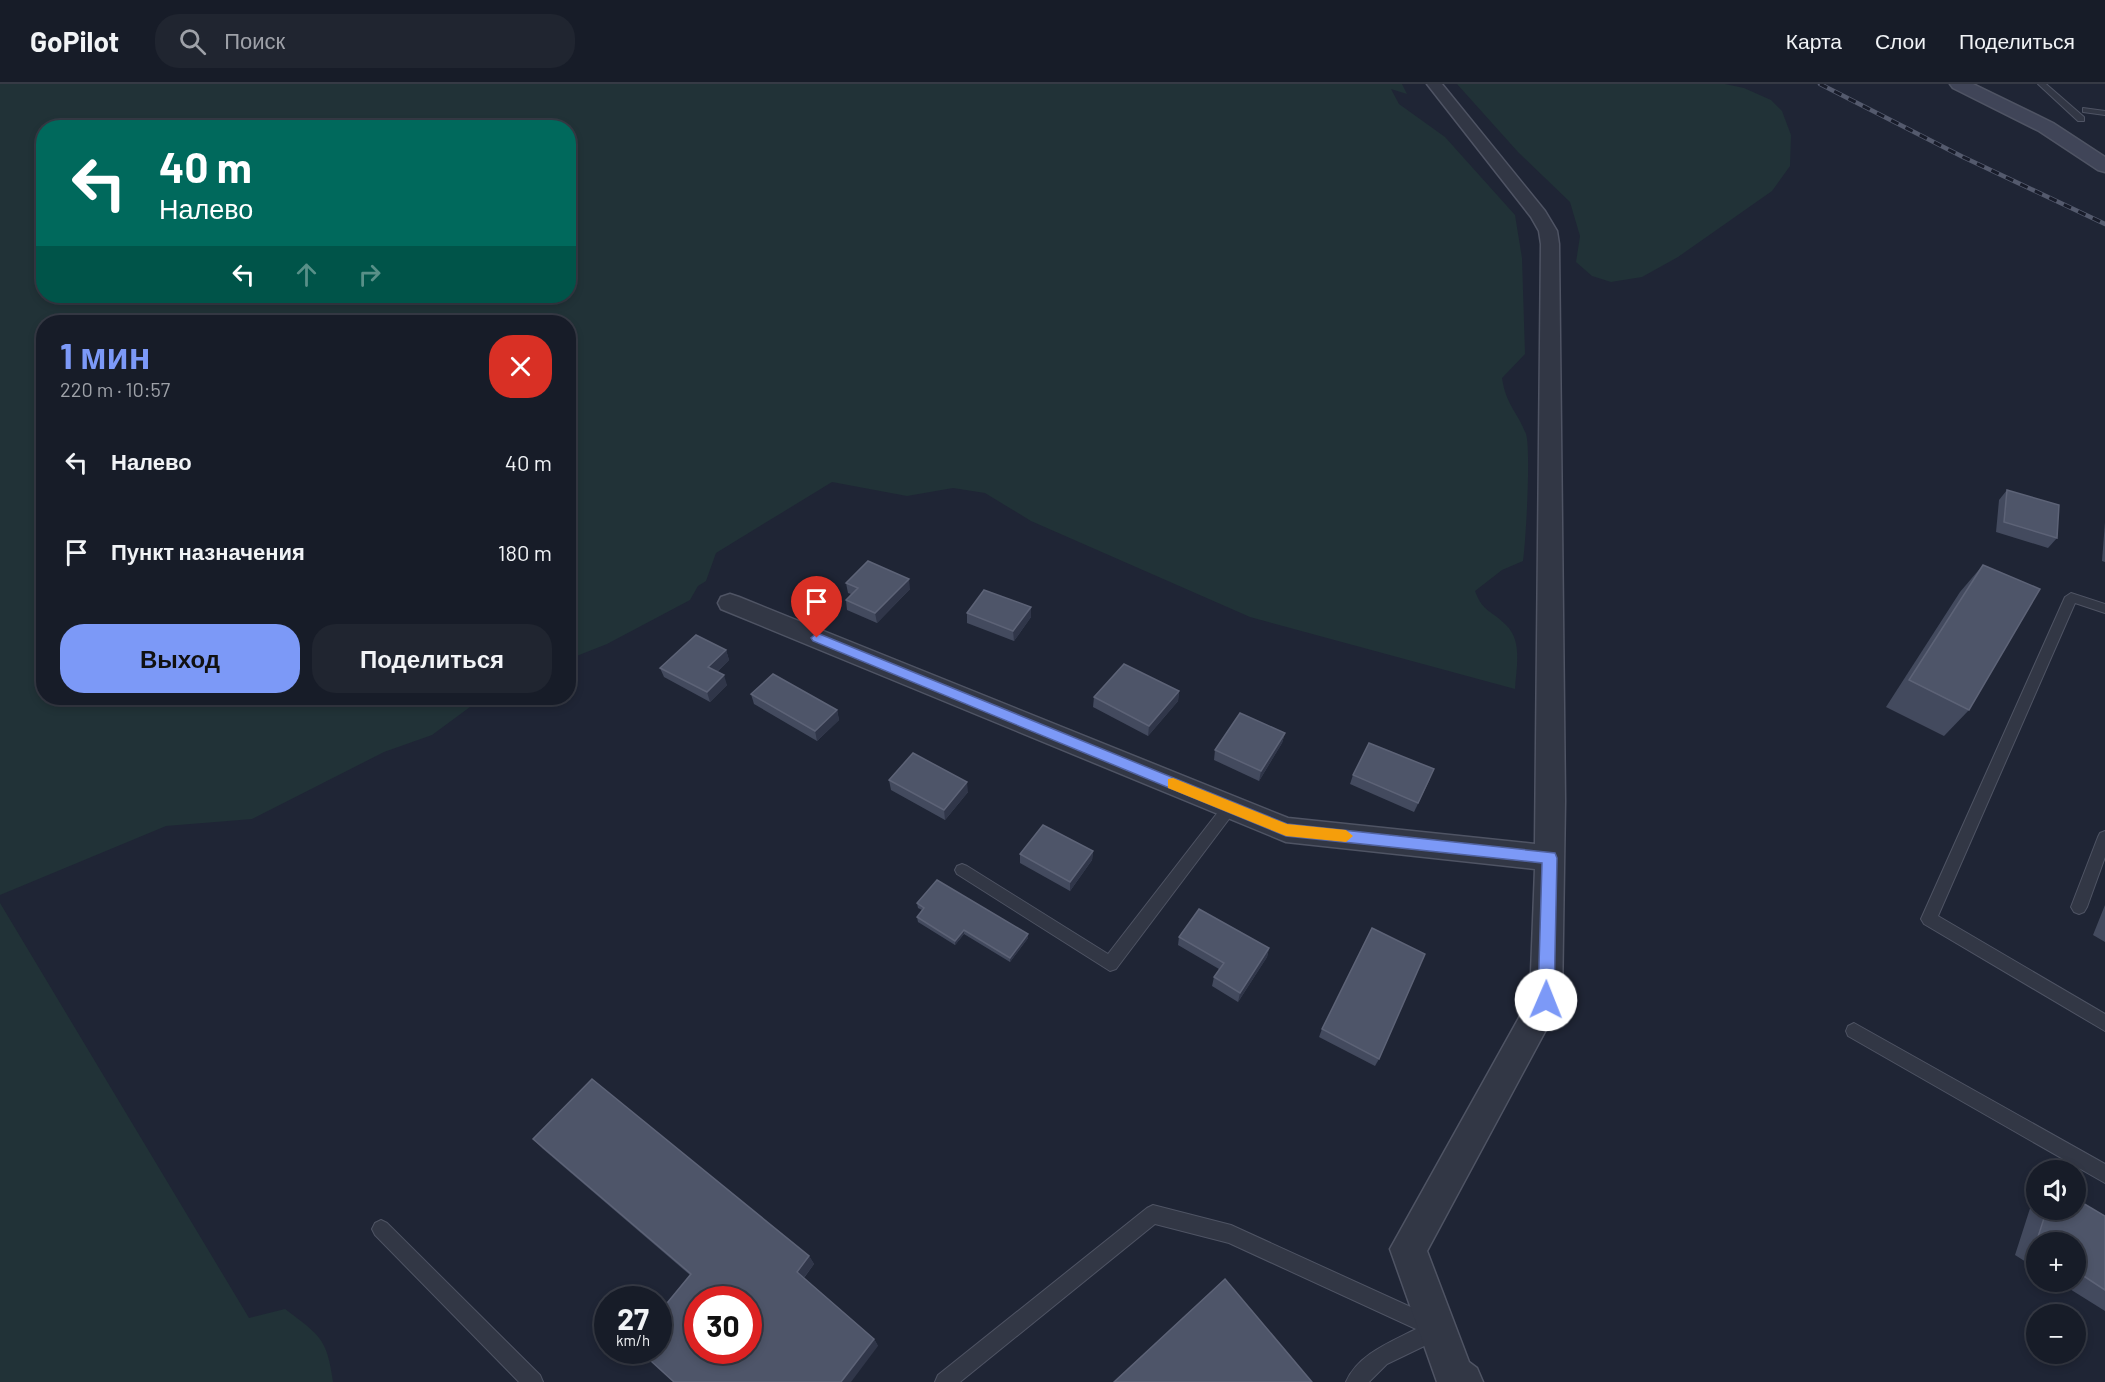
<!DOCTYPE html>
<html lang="ru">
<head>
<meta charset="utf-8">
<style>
  body { margin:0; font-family:Barlow,sans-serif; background:#202530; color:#f1f3f6; height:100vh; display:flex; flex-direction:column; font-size:22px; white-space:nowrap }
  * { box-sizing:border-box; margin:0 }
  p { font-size:20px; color:#9ea1a8 }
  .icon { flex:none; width:33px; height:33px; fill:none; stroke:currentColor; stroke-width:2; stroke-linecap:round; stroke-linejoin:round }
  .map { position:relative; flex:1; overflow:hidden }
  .details { position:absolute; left:36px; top:231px; width:540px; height:390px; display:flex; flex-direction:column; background:#171c28; border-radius:24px; box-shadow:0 3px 9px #0003,0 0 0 2px #363a45 }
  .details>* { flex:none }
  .guide { position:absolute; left:36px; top:36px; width:540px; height:183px; border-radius:24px; box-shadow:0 3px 9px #0003,0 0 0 2px #363a45; background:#00695c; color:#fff; overflow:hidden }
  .tools { position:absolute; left:2026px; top:1076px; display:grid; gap:12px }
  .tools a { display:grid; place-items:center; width:60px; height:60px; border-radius:50%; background:#171c28; box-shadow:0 3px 9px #0003,0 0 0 2px #363a45; font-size:30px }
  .speed { position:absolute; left:594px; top:1202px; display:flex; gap:12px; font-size:30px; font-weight:700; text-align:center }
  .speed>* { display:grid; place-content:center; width:78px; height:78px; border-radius:50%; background:#171c28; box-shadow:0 3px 9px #0003,0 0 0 2px #363a45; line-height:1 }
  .speed small { font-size:15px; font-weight:400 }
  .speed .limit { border:9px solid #d22; background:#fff; color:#111 }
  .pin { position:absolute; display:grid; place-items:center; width:51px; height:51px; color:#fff; margin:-62px -26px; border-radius:50% 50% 50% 0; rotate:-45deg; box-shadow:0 0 6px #0007 }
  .pin .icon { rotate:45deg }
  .me { position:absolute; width:66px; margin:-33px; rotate:1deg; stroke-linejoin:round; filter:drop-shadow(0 0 4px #0008) }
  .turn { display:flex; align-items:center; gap:21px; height:126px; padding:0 24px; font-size:27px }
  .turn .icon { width:78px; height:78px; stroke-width:2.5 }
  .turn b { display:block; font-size:42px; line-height:51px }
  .lanes { display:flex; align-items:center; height:57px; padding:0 24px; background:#0003; justify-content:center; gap:30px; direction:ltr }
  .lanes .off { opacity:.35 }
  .round { display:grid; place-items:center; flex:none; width:63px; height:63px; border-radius:24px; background:#202530 }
  .head { display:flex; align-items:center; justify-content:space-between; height:102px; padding:0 24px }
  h1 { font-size:36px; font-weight:700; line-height:45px; color:#7c99f7 }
  .primary-button { display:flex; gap:12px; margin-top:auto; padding:12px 24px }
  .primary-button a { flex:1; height:69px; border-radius:24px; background:#7c99f7; color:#111; font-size:24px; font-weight:700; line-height:69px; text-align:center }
  .primary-button a+a { background:#202530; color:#f1f3f6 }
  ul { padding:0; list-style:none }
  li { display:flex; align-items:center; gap:18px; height:90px; padding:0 24px }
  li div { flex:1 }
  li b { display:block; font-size:22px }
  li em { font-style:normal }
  header { display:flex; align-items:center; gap:36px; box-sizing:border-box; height:84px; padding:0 30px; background:#171c28; border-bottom:2px solid #363a45 }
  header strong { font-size:28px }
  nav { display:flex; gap:33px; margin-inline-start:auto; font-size:21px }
  .search { width:420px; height:54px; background:#202530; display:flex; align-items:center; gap:15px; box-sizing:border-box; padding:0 21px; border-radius:24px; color:#9ea1a8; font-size:22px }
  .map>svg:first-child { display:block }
  .green { fill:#213237; fill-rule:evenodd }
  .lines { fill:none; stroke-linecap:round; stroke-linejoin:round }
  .lane-casing { stroke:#4f5464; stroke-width:2 }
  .street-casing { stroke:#4f5464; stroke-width:3 }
  .secondary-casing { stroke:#4f5464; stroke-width:3 }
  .lane { fill:#323745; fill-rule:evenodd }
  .street { fill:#323745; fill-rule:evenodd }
  .secondary { fill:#404558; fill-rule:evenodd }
  .rail-casing { stroke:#545a6d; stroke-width:4.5 }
  .rail { stroke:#181c2a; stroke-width:3; stroke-dasharray:8; stroke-linecap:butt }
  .wall { fill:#434a5e }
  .shaded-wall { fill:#303649 }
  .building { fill:#4e5569; stroke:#5d6377; stroke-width:1.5; fill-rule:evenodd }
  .route { fill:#7c99f7; stroke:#5163a1; stroke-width:1.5 }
  .slow { fill:#f59e0b }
</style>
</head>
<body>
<header>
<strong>GoPilot</strong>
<div class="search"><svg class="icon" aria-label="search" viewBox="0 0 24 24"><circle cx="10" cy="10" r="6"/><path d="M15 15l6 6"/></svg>Поиск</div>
<nav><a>Карта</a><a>Слои</a><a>Поделиться</a></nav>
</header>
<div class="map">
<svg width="2105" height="1298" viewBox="0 0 2105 1298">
  <rect width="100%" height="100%" fill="#1f2535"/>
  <g class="green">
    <path d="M0 0H1402L1407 10 1391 5 1399 20 1445 53 1515 131 1522 174 1525 270 1502 294C1506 321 1517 327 1526 350 1531 364 1526 457 1523 477L1502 486 1475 507C1483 529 1492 526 1506 541 1523 557 1516 585 1515 605L1250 533 1031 437 985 409 953 404 907 412 832 398 716 469 706 497 698 502 690 516 607 560 569 575 568 238H44V614H487L470 623 432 651 384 668 252 735 166 742 0 811ZM44 44H568V212H44Z"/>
    <path d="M1457 0H1725L1744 4 1771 16 1782 27 1791 51 1790 82 1772 107 1678 173 1642 193 1611 198 1592 192 1576 178 1580 152 1570 118 1518 68Z"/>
    <path d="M0 819 249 1234 285 1225C319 1251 327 1253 333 1298H0Z"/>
  </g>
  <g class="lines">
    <defs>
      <g id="lane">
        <path d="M2038 0H2046L2084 33V37H2078Z"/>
        <path d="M2083 24 2105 27V31L2083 28Z"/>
        <path d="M2071 509 2105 520V529L2075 519 1938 832 2105 930V947L1924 840 1921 835 2065 513Z"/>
        <path d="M1230 717 1235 719 1237 723 1235 727 1116 885 1110 887 957 790 955 786 957 782 962 780 967 782 1108 870 1225 719Z"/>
        <path d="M2105 747V773L2087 823 2084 828 2079 830 2074 828 2071 823 2098 753 2100 749Z"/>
        <path d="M1854 939 2105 1080V1099L1848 952 1846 947 1848 942Z"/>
        <path d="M1153 1121 1231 1141 1437 1235 1443 1239 1446 1246 1443 1253 1387 1280 1369 1298H1346C1358 1270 1391 1258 1416 1245L1229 1159 1155 1140 960 1298H935L938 1291 1147 1124Z"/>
        <path d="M381 1136 387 1139 540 1291 543 1298H519L375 1151 372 1145 375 1139Z"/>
      </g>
      <path id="street" d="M1427 0H1442L1545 127 1557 147 1559 160 1565 717 1562 916 1427 1167 1469 1278 1477 1284 1483 1298H1437L1390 1165 1530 914 1535 785 1286 758 721 525 718 519 721 513 730 510 739 513 1288 734 1535 760 1541 160 1539 147 1531 133Z"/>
      <path id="secondary" d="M1950 0H1973L2053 39 2105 73V88L2098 86 2039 47 1953 4Z"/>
    </defs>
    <use href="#lane" class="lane-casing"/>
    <use href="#street" class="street-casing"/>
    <use href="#secondary" class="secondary-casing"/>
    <use href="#lane" class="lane"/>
    <use href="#street" class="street"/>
    <use href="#secondary" class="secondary"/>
    <defs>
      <path id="rail" d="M1820 0 1963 73 2105 140"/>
    </defs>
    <use href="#rail" class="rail-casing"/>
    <use href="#rail" class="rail"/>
  </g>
  <g class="wall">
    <path d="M2007 406 2057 454 2048 464 1996 448 1999 416Z"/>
    <path d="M2105 438V478L2102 477Z"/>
    <path d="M1983 481 1969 626 1944 652 1886 623 1960 508Z"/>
    <path d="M846 499 910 505 877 539 847 526 846 516 851 510 848 509Z"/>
    <path d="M967 529 1031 533 1014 557 967 539Z"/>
    <path d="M726 566 729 576 717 588 727 601 710 618 664 593 660 584Z"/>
    <path d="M1179 607 1178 617 1148 652 1093 623 1094 613Z"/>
    <path d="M751 610 837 626 839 636 817 657 754 620Z"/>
    <path d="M1285 649 1282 659 1259 697 1214 676 1215 666Z"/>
    <path d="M1353 691 1430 695 1414 728 1350 700Z"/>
    <path d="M889 696 968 708 945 736 891 706Z"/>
    <path d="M1093 767 1092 776 1070 807 1020 779V770Z"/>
    <path d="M917 819 1028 854 1010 878 964 850 955 861 918 838 917 833 922 826 918 824Z"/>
    <path d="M2105 821V858L2093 851Z"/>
    <path d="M1179 853 1269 864 1267 873 1238 918 1212 902 1214 893 1219 885 1178 861Z"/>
    <path d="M1322 945 1379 975 1375 982 1319 953Z"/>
    <path d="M533 1055 809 1172 814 1180 804 1194 874 1255 878 1262 690 1191 543 1065Z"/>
    <path d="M2037 1110V1125H2076L2105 1132V1227L2057 1197H2076V1158H2037V1185L2015 1171 2034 1112Z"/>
  </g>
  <g class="shaded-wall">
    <path d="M909 495 910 505 877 539 875 529Z"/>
    <path d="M1031 523V533L1014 557 1013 547Z"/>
    <path d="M726 566 729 576 711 593 708 583Z"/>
    <path d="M724 591 727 601 710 618 707 608Z"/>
    <path d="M1179 607 1178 617 1148 652 1149 642Z"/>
    <path d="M837 626 839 636 817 657 815 647Z"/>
    <path d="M1285 649 1282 659 1259 697 1261 687Z"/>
    <path d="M967 698 968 708 945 736 944 726Z"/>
    <path d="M1093 767 1092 776 1070 807V798Z"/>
    <path d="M964 846V850L955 861V857Z"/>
    <path d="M1028 850V854L1010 878V874Z"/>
    <path d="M1269 864 1267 873 1238 918 1240 909Z"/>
    <path d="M809 1172 814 1180 802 1196 797 1188Z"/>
    <path d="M874 1255 878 1262 851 1298H841Z"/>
  </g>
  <g class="building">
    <path d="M2007 406 2059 421 2057 454 2004 438Z"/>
    <path d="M868 477 909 495 875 529 846 516 858 504 846 499Z"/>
    <path d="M1983 481 2040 505 1969 626 1909 596Z"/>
    <path d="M984 506 1031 523 1013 547 967 529Z"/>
    <path d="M696 551 726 566 708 583 724 591 707 608 660 584Z"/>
    <path d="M1124 580 1179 607 1149 642 1094 613Z"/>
    <path d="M773 590 837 626 815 647 751 610Z"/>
    <path d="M1240 629 1285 649 1261 687 1215 666Z"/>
    <path d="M1369 659 1434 685 1418 719 1353 691Z"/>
    <path d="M913 669 967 698 944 726 889 696Z"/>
    <path d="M1043 741 1093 767 1070 798 1020 770Z"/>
    <path d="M937 796 1028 850 1010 874 964 846 955 857 917 833 924 824 917 819Z"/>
    <path d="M1199 825 1269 864 1240 909 1214 893 1224 879 1179 853Z"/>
    <path d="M1372 844 1425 870 1379 975 1322 945Z"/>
    <path d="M592 995 809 1172 797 1188 874 1255 841 1298H674L639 1266H658V1230L691 1190 533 1055ZM698 1215H748V1266H698Z"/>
    <path d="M2076 1115 2105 1132V1206L2076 1187V1158H2037V1163L2035 1162 2047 1125H2076Z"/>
    <path d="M1225 1195 1312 1298H1114Z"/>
  </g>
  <path class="route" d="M817 549 1287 740 1555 769 1557 774 1554 916 1552 922 1546 924 1540 922 1538 916 1542 779 1286 752 813 557 811 554Z"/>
  <path class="slow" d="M1173 694 1287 740 1346 746 1353 752 1346 758 1286 752 1168 704V695Z"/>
</svg>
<div class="tools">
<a><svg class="icon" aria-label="sound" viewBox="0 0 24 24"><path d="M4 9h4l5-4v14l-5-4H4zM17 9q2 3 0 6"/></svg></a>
<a>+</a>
<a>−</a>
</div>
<div class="speed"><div>27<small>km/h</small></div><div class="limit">30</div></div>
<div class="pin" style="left:817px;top:554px;background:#d93025"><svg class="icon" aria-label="arrive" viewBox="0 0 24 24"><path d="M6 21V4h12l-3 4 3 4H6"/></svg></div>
<svg class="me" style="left:1546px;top:916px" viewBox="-20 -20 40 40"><circle r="19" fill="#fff"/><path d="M0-13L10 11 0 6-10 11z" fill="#7c99f7"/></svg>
<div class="guide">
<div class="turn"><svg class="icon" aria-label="left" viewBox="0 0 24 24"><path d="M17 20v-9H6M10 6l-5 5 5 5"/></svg><div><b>40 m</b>Налево</div></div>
<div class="lanes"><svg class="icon" aria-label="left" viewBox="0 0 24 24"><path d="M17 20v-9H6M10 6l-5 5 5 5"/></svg><svg class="icon off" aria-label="ahead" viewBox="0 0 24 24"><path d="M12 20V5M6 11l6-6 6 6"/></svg><svg class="icon off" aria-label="right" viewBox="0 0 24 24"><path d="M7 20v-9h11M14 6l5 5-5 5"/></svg></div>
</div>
<section class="details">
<div class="head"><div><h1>1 мин</h1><p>220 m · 10:57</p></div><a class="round" style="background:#d93025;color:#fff"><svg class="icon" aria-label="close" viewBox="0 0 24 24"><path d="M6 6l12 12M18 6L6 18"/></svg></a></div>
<ul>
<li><svg class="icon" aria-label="left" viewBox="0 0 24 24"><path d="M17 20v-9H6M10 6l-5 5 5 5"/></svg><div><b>Налево</b></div><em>40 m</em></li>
<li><svg class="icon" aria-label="arrive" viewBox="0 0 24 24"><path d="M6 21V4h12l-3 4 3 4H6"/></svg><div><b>Пункт назначения</b></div><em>180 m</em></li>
</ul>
<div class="primary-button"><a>Выход</a><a>Поделиться</a></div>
</section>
</div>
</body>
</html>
